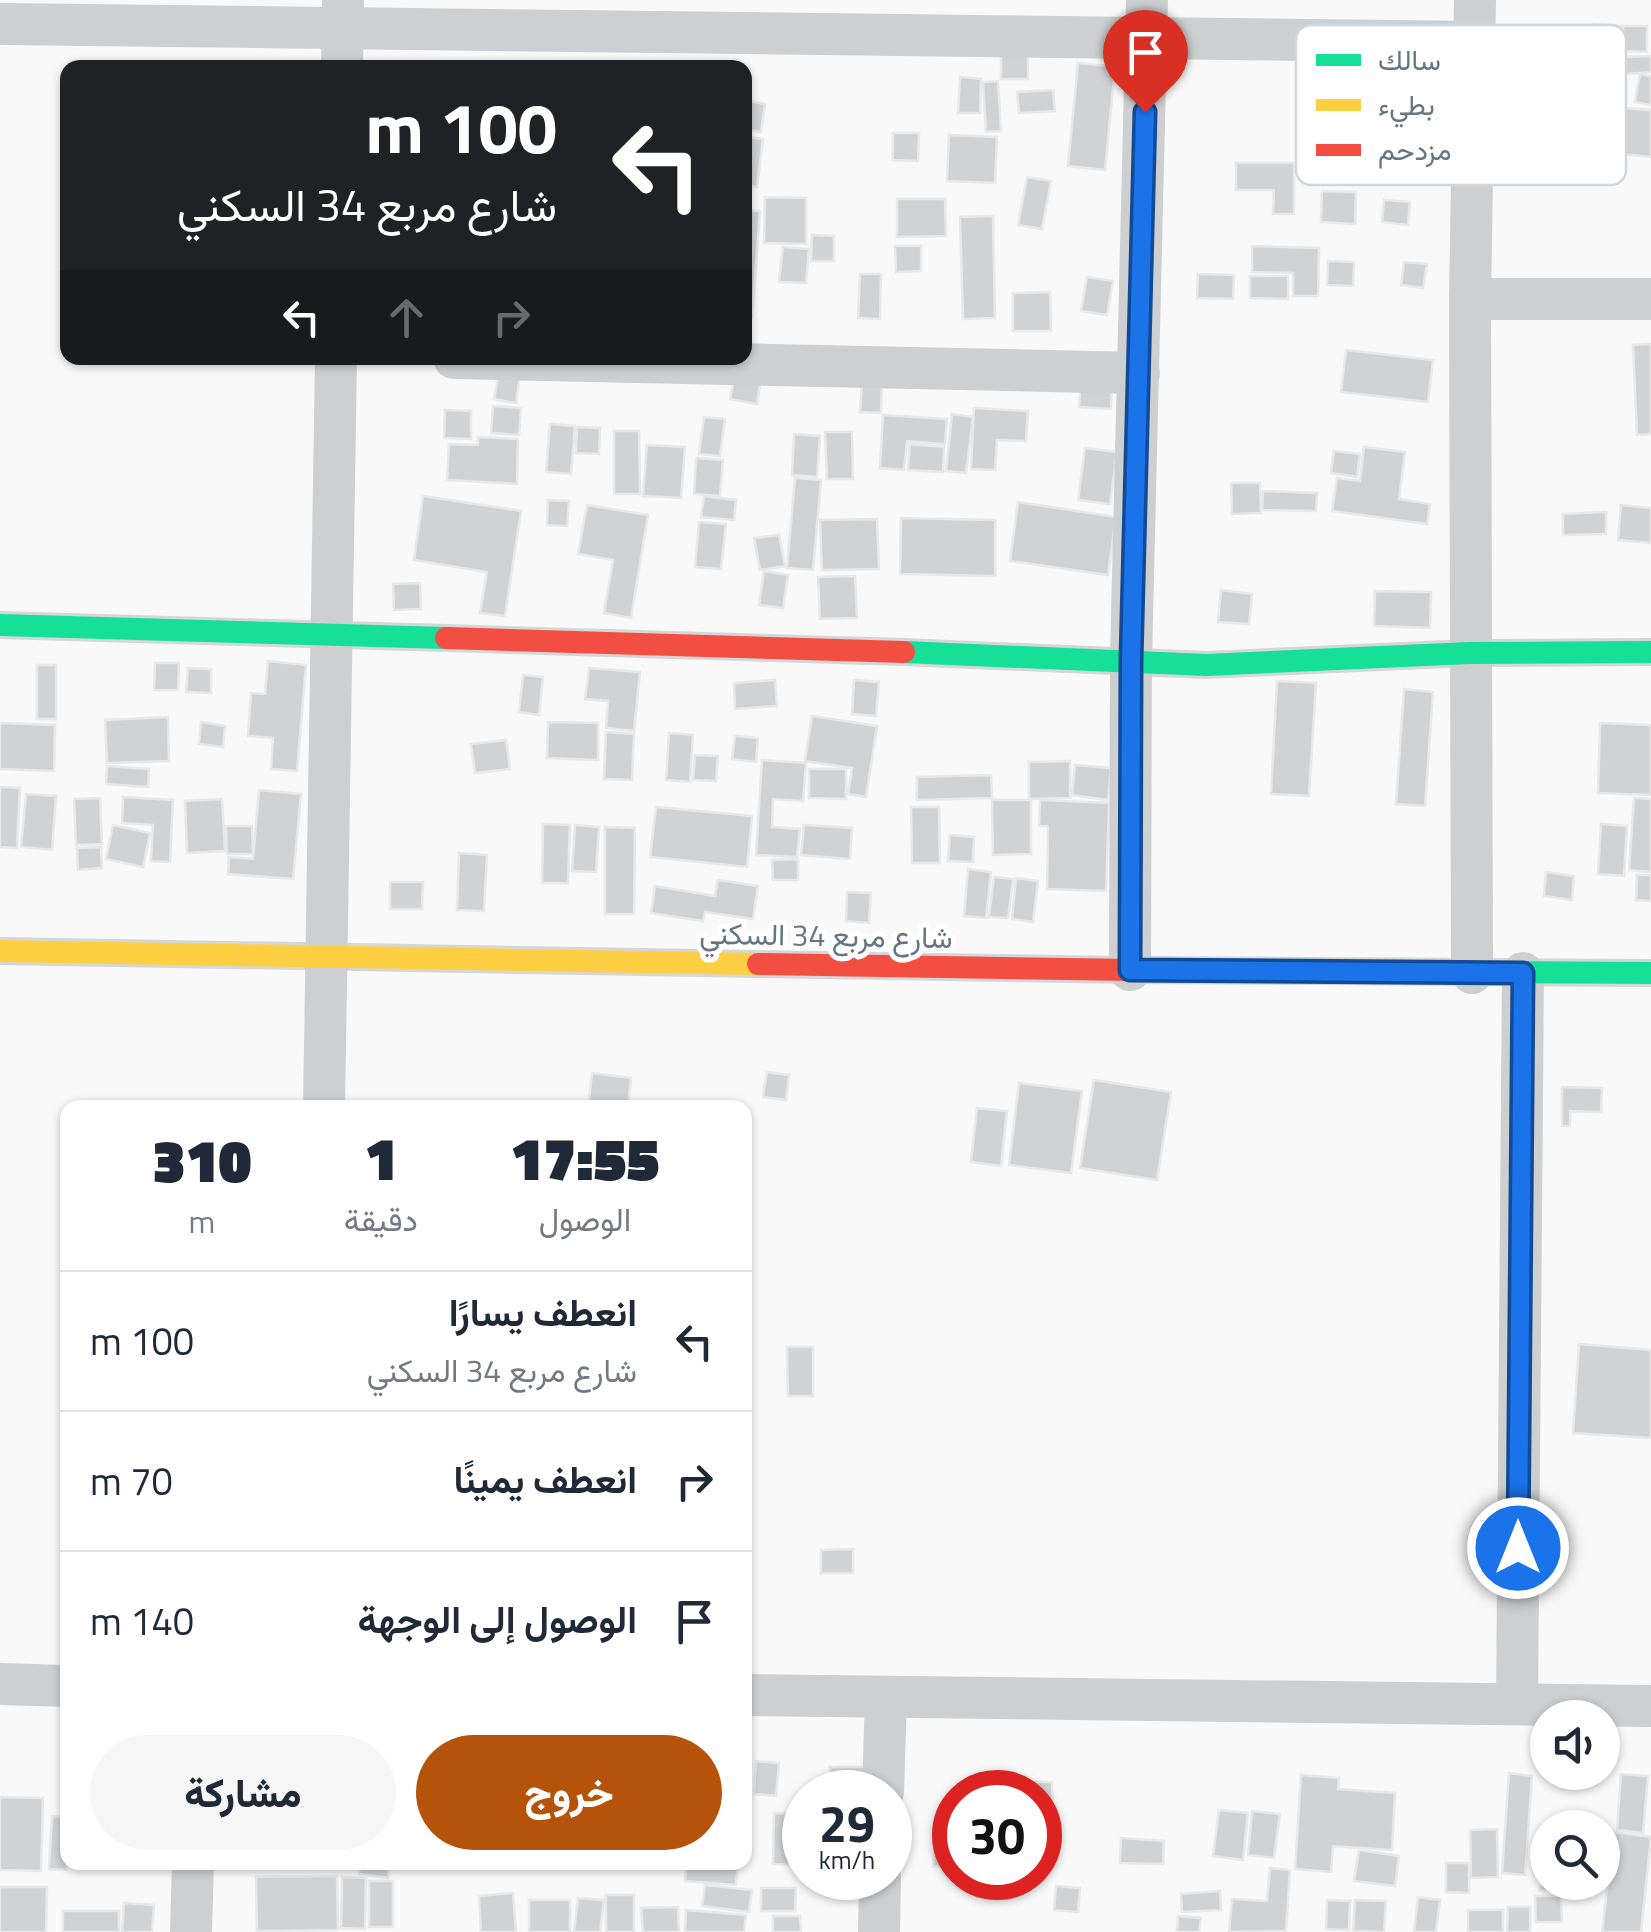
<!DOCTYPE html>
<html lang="ar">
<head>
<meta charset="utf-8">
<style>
  body { margin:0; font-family:"Titillium Web",Vazirmatn,sans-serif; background:#f6f6f7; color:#1f2937; direction:rtl; height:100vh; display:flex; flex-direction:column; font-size:38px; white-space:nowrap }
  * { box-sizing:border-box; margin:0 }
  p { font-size:32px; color:#747a83 }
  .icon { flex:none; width:55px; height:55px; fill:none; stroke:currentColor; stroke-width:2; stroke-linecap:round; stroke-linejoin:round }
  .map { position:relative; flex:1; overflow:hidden; direction:ltr }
  .side { position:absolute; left:60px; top:1100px; width:692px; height:770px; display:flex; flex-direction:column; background:#fff; border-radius:20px; box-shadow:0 2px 8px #0004; direction:rtl }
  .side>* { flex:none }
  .banner { position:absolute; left:60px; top:60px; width:692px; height:305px; border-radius:20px; box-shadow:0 2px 8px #0004; direction:rtl; background:#202124; color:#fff; overflow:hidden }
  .tools { position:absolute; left:1530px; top:1700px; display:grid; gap:20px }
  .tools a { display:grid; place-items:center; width:90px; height:90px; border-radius:50%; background:#fff; box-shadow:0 2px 8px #0004; font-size:50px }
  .speed { position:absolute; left:782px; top:1770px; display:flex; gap:20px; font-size:50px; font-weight:700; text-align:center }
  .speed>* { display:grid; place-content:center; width:130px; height:130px; border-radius:50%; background:#fff; box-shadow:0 2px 8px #0004; line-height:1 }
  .speed small { font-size:25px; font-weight:400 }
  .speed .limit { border:15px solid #d22; background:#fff; color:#111 }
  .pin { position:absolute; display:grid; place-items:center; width:85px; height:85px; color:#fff; margin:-102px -42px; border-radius:50% 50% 50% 0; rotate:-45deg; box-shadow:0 0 10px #0007 }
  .pin .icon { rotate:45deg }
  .me { position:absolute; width:110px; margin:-55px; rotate:0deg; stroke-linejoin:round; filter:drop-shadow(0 0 8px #0008) }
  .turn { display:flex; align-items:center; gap:35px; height:210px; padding:0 30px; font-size:45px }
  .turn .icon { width:130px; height:130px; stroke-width:2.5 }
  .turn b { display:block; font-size:70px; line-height:85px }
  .lanes { display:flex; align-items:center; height:95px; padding:0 30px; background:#0003; justify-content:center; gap:50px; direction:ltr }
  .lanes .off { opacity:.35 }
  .eta { display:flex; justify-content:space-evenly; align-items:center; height:170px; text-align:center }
  .eta b { font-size:60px; font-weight:800; line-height:70px }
  .primary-button { display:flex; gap:20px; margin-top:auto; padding:20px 30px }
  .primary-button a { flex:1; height:115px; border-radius:60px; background:#b45309; color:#fff; font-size:40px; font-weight:800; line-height:115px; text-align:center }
  .primary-button a+a { background:#f6f6f7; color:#1f2937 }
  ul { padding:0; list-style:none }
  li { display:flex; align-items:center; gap:30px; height:140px; padding:0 30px; border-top:2px solid #e0e1e3 }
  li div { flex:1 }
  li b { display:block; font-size:38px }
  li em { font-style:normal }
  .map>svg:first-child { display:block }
  .building { fill:#d0d2d3; stroke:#e8e8e8; stroke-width:2.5 }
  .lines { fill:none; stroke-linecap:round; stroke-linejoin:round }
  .fast-casing { stroke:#d5d6d7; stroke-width:28 }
  .slow-casing { stroke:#d5d6d7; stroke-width:28 }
  .jam-casing { stroke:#d5d6d7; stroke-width:28 }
  .street { stroke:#cecfd0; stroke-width:42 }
  .fast { stroke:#16e098; stroke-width:22 }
  .slow { stroke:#ffcf43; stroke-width:22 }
  .jam { stroke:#f24e42; stroke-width:22 }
  .route-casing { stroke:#114b97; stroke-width:25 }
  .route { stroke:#1a73e8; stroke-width:18 }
  .labels { text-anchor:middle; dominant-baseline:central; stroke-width:10; stroke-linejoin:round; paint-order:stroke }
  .street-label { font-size:30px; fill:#657683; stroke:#fff }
  .key { fill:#fff; stroke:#d1d6da; stroke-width:2.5 }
  .key-label { font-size:28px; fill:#657683 }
</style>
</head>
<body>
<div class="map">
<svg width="1651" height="1932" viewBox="0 0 1651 1932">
  <rect width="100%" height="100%" fill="#f9f9f9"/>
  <g class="building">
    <path d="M1593 24 1621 26 1617 74 1589 72Z"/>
    <path d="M1623 26H1647V52L1623 51Z"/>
    <path d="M1001 55 1028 56V79H1001Z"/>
    <path d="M1651 56V72L1626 74 1625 57Z"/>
    <path d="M1078 63 1115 67 1105 170 1068 166Z"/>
    <path d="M1640 74 1651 76V105L1635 102Z"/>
    <path d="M960 77 981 79 980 113H958Z"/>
    <path d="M998 81 1001 131 986 132 983 82Z"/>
    <path d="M1053 90 1055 111 1019 113 1017 92Z"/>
    <path d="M748 101 765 104 761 132 745 129Z"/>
    <path d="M1624 108 1651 110V157L1621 154Z"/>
    <path d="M893 133H919L918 161 893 160Z"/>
    <path d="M949 135 997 137 995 183 947 181Z"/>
    <path d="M745 137 763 139 757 187 745 186Z"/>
    <path d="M1236 163H1294V214H1273L1274 190H1236Z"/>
    <path d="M1027 177 1051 181 1042 229 1018 225Z"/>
    <path d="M1322 191 1356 192 1355 224 1321 222Z"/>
    <path d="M765 197 806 198V244L764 243Z"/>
    <path d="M897 199H945L946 236 897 237Z"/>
    <path d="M1384 200 1410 202 1408 225 1382 222Z"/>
    <path d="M745 210 760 211 752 317 745 316Z"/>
    <path d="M993 216 995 318 963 319 960 217Z"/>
    <path d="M812 235 834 236V261H811Z"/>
    <path d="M895 246H921V271L896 272Z"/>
    <path d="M1252 246 1319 248 1318 296H1293V273L1252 272Z"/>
    <path d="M783 247 809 249 806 283 779 282Z"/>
    <path d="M1328 261 1354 262 1353 286 1327 285Z"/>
    <path d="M1404 262 1427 264 1423 288 1401 285Z"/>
    <path d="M860 274H881L880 319 858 318Z"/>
    <path d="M1198 274 1234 275 1233 299 1197 298Z"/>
    <path d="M1250 276H1288V299L1250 298Z"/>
    <path d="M1087 277 1113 281 1107 315 1081 311Z"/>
    <path d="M1050 292 1051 331H1013V293Z"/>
    <path d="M1651 344V434L1637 435 1633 345Z"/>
    <path d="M1346 350 1433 360 1428 402 1341 392Z"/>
    <path d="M499 372 520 375 516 403 494 399Z"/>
    <path d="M1081 378 1112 379 1111 409 1079 407Z"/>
    <path d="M734 380 760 384 757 404 730 399Z"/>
    <path d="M862 381 882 383 881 413 860 412Z"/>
    <path d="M493 406 521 408 519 435 491 433Z"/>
    <path d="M974 408 1028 411 1026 441 997 440 995 470 971 469Z"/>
    <path d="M445 410 471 411V439L444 438Z"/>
    <path d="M952 414 973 417 966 473 946 471Z"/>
    <path d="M883 415 947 419 945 444 907 441 904 470 880 468Z"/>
    <path d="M704 417 725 419 720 456 699 454Z"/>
    <path d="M550 424 575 426 571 474 546 472Z"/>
    <path d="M577 427 600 428 599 454 576 453Z"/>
    <path d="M614 431H639L640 494H614Z"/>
    <path d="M825 432H852L853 479H827Z"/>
    <path d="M794 434 820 436 817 477 792 475Z"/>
    <path d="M478 437 518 439 517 484 447 480 449 444 478 445Z"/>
    <path d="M910 444 944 447 943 472 908 470Z"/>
    <path d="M647 445 685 447 681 498 643 496Z"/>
    <path d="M1364 447 1405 452 1399 499 1430 504 1427 524 1332 511 1337 478 1360 481Z"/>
    <path d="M1085 448 1117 452 1110 504 1078 500Z"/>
    <path d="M1334 451 1360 454 1357 477 1331 473Z"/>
    <path d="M696 458 723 460 720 496 694 494Z"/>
    <path d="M795 478 821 480 813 570 787 568Z"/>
    <path d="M1231 483H1260L1261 513 1232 514Z"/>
    <path d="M1263 491 1317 493 1316 511 1262 510Z"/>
    <path d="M423 496 521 511 505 616 480 613 487 572 414 560Z"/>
    <path d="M704 496 736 500 734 520 701 517Z"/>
    <path d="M548 500 569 501 567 526 547 525Z"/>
    <path d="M1018 502 1116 517 1108 575 1010 561Z"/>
    <path d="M587 505 648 515 631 618 604 613 613 560 578 554Z"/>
    <path d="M1621 505 1651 508V543L1618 540Z"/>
    <path d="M1606 512V534L1563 535V514Z"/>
    <path d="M901 518 995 520V576L900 574Z"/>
    <path d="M877 519 879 569 822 570 820 520Z"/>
    <path d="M699 522 726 524 721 569 695 567Z"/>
    <path d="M779 535 785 566 760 570 754 538Z"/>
    <path d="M764 571 788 575 783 608 759 605Z"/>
    <path d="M855 576 857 618 820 619 818 577Z"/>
    <path d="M420 583 421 609 394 610 393 584Z"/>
    <path d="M1221 590 1252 594 1249 624 1218 622Z"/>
    <path d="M1375 591 1431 592 1430 628 1374 626Z"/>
    <path d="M268 661 306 665 297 771 271 769 273 738 248 736 251 693 265 694Z"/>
    <path d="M155 663H179L178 690H154Z"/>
    <rect x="37" y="665" width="19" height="54"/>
    <path d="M188 668 211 669V693L186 692Z"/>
    <path d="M589 668 640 672 634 731 606 728 608 701 585 699Z"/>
    <path d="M523 675 543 677 539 715 519 712Z"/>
    <path d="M775 680 777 706 735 709 734 683Z"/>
    <path d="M854 680 879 682 876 716 852 714Z"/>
    <path d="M1277 681 1316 683 1309 796 1271 794Z"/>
    <path d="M1404 689 1433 692 1425 806 1396 804Z"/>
    <path d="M812 716 877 726 866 797 848 794 852 768 805 761Z"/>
    <path d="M168 717 169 761 107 763 105 720Z"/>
    <path d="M201 722 225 726 223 747 199 744Z"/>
    <path d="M548 722 598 723V760L547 758Z"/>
    <path d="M0 723 55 725 54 771 0 769Z"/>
    <path d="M1600 723 1651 725V795L1598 793Z"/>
    <path d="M606 732 634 734 632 780 604 779Z"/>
    <path d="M669 733 693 735 690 782 666 780Z"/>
    <path d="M735 736 758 738 756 762 732 759Z"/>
    <path d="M506 740 510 769 475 773 471 744Z"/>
    <path d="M695 755 718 756 716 781 693 780Z"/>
    <path d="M762 760 806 763 803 801 773 799 772 827 800 829 797 857 756 855Z"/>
    <path d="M1070 761V798L1029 799V762Z"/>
    <path d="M1075 765 1111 768 1108 800 1072 795Z"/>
    <path d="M107 766 149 769 148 787 106 784Z"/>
    <path d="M809 769H846V799L809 798Z"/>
    <path d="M991 775 992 798 917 800V777Z"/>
    <path d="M0 787 20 788 17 848 0 847Z"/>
    <path d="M259 790 301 794 293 879 228 874 229 857 253 859Z"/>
    <path d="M26 794 56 796 52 850 21 847Z"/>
    <path d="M123 797 173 800 170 862 151 861 153 825 122 823Z"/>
    <path d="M100 798 102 844 76 845 74 799Z"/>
    <path d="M1634 798 1651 799V872L1629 870Z"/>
    <path d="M222 799 225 851 187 853 185 801Z"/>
    <path d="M992 800H1031V854L993 855Z"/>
    <path d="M1040 800 1109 803 1106 891 1047 889 1048 826H1039Z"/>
    <path d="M656 807 752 816 747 867 650 857Z"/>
    <path d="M911 807H939L940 863H912Z"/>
    <path d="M543 824 570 825 568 883H542Z"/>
    <path d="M1601 824 1627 826 1624 876 1598 874Z"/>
    <path d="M113 825 150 833 143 867 106 859Z"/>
    <path d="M575 825 599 827 596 872 572 871Z"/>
    <path d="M804 825 852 828 850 859 801 855Z"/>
    <path d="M226 826H252L253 854H227Z"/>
    <path d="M605 827 635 828 634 914H605Z"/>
    <path d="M950 835 974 837 973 862 948 861Z"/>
    <path d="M101 847 102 868 78 870 77 848Z"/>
    <path d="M459 853 487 855 484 911 457 910Z"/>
    <path d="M798 859V880H773L772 860Z"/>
    <path d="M968 869 991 872 986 918 964 916Z"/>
    <path d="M1546 872 1574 876 1572 900 1544 896Z"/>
    <path d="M1637 875H1651V901L1636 900Z"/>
    <path d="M994 877 1013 879 1008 918 989 917Z"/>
    <path d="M1016 878 1038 881 1033 922 1012 919Z"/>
    <path d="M718 880 758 886 753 919 705 912 703 921 651 913 655 886 715 896Z"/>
    <path d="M390 882H423L422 909H390Z"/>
    <path d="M847 892 871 893 869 923 846 921Z"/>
    <path d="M767 1072 789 1075 786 1100 763 1097Z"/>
    <path d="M592 1073 631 1078 628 1108H588Z"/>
    <path d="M1094 1080 1171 1092 1157 1180 1080 1168Z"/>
    <path d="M1019 1083 1082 1091 1071 1173 1009 1165Z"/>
    <path d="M1562 1087 1602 1088 1601 1112 1570 1111V1126H1562Z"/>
    <path d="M977 1108 1007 1111 1001 1166 971 1162Z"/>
    <path d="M1579 1344 1651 1350V1438L1573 1433Z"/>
    <path d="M787 1347H813V1396H788Z"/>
    <path d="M853 1549V1573H821V1550Z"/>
    <path d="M756 1761 779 1763 776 1796 754 1794Z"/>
    <rect x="830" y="1767" width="41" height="25"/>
    <path d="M1509 1773 1532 1776 1525 1875 1502 1873Z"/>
    <path d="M1621 1774 1648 1776 1643 1833 1617 1830Z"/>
    <path d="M1301 1775 1339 1778 1338 1789 1395 1793 1392 1850 1333 1846 1331 1872 1295 1869Z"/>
    <path d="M1008 1782H1052L1053 1816H1040V1792H1008Z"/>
    <path d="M0 1797 43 1798 41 1871 0 1870Z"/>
    <path d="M1219 1810 1248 1813 1243 1860 1213 1856Z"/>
    <path d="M1252 1811 1280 1814 1274 1858 1248 1855Z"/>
    <path d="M774 1813 805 1814V1865L773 1864Z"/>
    <path d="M52 1816 68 1817 67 1870 49 1869Z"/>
    <path d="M936 1817 955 1819V1868L933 1866Z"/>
    <path d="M1594 1817V1828H1564L1563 1818Z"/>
    <path d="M1497 1829 1498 1877 1471 1878 1470 1830Z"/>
    <path d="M1614 1832 1651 1837 1641 1932H1602Z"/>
    <path d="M1121 1838 1164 1841 1163 1864 1120 1863Z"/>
    <path d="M1545 1848 1548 1882H1562L1561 1892 1540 1890Z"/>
    <path d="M1359 1850 1399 1856 1395 1886 1354 1881Z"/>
    <path d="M361 1862H390L388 1878 359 1874Z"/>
    <path d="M686 1862H738L736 1885 685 1881Z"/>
    <path d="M1446 1863H1469V1893L1446 1892Z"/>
    <path d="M1270 1868 1290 1870 1286 1931 1229 1932 1232 1899 1267 1901Z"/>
    <path d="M337 1876 338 1930 257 1931 256 1877Z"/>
    <path d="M342 1877 366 1878 365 1929 341 1928Z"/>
    <rect x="369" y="1881" width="24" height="46"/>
    <path d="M705 1885 752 1890 749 1912 702 1906Z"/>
    <path d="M1056 1886 1080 1888 1078 1912 1054 1910Z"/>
    <path d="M0 1887H47L46 1932H0Z"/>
    <path d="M761 1888H796L795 1911H761Z"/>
    <path d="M1220 1891 1221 1910 1182 1912 1181 1894Z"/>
    <path d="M513 1893 516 1932H481L479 1896Z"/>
    <rect x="606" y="1895" width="28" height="37"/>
    <path d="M1535 1896H1561L1562 1922H1536Z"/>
    <path d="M1418 1897 1440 1900 1436 1932H1414Z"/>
    <path d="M578 1898 604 1900 600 1932H574Z"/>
    <rect x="529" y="1900" width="41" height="32"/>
    <path d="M1327 1900 1350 1901 1349 1930 1326 1929Z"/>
    <path d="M1355 1900 1386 1901 1384 1932 1353 1931Z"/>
    <path d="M124 1903 154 1905 152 1932H122Z"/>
    <path d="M678 1907 679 1932H643L641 1908Z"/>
    <path d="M1508 1907H1530V1932H1507Z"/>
    <path d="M686 1910 746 1915 744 1932H685Z"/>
    <rect x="1468" y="1910" width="35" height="22"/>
    <rect x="63" y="1911" width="56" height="21"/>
    <path d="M773 1916H800L801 1932H773Z"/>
    <path d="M1178 1916 1201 1918 1199 1932H1177Z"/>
  </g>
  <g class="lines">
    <defs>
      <g id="fast">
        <path d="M0 625 446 638"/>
        <path d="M904 652 1206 665 1469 653 1651 652"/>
        <path d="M1133 970 1651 973"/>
      </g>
      <path id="slow" d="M0 951 758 964"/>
      <g id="jam">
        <path d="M446 638 904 652"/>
        <path d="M758 964 1133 970"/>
      </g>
    </defs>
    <use href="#fast" class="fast-casing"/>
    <use href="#slow" class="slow-casing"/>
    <use href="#jam" class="jam-casing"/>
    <g class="street">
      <path d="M0 24 1476 42"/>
      <path d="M342 68 343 0"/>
      <path d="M1470 299H1651"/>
      <path d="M454 358 1139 373"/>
      <path d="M1130 970 1131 659 1147 0"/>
      <path d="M1472 973 1470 299 1475 0"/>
      <path d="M324 1108 336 358"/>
      <path d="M0 1684 68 1686"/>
      <path d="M745 1695 1651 1706"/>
      <path d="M1517 1701 1523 973"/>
      <path d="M883 1792 886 1697"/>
      <path d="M191 1932 193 1862"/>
      <path d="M879 1932 880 1878"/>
    </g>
    <use href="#fast" class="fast"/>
    <use href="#slow" class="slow"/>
    <use href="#jam" class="jam"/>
  </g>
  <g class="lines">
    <defs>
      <path id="route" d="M1145 112 1131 659 1130 970 1523 973 1518 1548"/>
    </defs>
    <use href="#route" class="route-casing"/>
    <use href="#route" class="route"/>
  </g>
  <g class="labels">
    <g class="street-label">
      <text transform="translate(826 935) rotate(1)">شارع مربع 34 السكني</text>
    </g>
  </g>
  <rect x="1296" y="25" width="330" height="160" rx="15" class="key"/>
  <rect x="1316" y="54" width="45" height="12" fill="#16e098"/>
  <rect x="1316" y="99" width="45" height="12" fill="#ffcf43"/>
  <rect x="1316" y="144" width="45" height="12" fill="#f24e42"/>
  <g class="key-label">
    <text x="1378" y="70">سالك</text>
    <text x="1378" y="115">بطيء</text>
    <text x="1378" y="160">مزدحم</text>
  </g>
</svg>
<div class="tools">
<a><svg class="icon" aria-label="sound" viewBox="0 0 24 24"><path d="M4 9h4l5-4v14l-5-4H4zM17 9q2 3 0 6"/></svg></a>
<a><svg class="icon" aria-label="search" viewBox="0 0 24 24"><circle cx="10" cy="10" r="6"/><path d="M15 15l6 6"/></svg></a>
</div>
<div class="speed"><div>29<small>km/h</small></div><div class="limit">30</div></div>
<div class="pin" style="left:1145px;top:112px;background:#d93025"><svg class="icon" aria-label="arrive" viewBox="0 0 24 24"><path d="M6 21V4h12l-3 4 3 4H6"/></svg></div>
<svg class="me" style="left:1518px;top:1548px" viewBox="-20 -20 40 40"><circle r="17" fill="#1a73e8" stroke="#fff" stroke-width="3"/><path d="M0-11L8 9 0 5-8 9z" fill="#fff"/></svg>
<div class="banner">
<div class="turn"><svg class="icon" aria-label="left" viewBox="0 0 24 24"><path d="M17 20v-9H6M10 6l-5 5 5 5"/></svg><div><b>100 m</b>شارع مربع 34 السكني</div></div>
<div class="lanes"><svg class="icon" aria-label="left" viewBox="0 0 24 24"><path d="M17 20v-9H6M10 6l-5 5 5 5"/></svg><svg class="icon off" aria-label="ahead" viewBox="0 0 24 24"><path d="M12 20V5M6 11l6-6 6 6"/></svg><svg class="icon off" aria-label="right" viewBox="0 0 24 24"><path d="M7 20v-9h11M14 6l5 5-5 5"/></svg></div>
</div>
<section class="side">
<div class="eta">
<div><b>17:55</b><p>الوصول</p></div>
<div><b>1</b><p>دقيقة</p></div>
<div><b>310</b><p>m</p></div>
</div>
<ul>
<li><svg class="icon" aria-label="left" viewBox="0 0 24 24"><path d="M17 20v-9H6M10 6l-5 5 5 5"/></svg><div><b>انعطف يسارًا</b><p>شارع مربع 34 السكني</p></div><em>100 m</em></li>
<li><svg class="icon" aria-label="right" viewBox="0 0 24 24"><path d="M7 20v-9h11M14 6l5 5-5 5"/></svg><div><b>انعطف يمينًا</b></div><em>70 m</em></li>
<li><svg class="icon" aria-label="arrive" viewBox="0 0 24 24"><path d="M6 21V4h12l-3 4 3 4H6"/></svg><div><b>الوصول إلى الوجهة</b></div><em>140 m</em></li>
</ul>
<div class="primary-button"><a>خروج</a><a>مشاركة</a></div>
</section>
</div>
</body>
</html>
